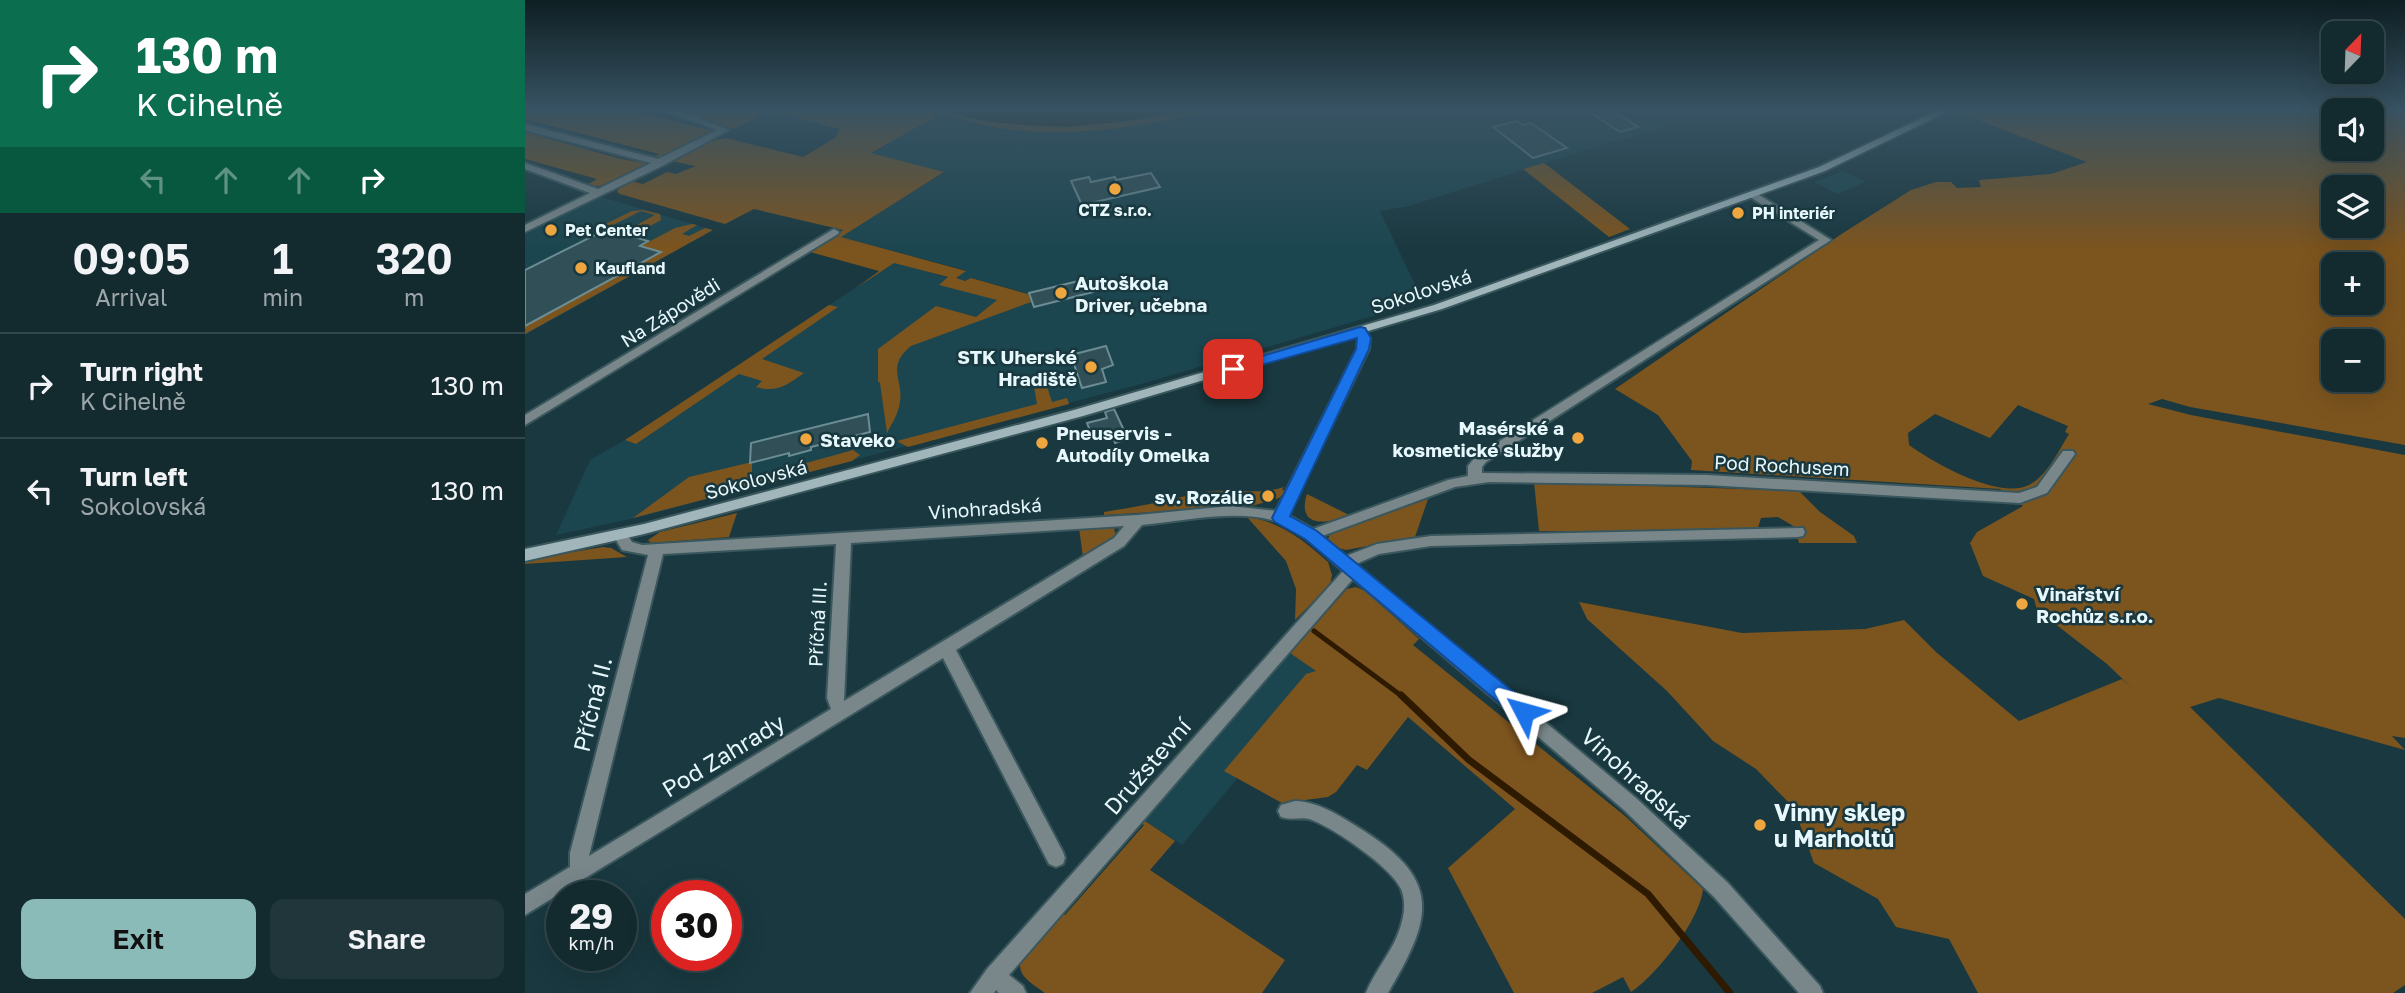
<!DOCTYPE html>
<html lang="en">
<head>
<meta charset="utf-8">
<style>
  body { margin:0; font-family:"Golos Text",sans-serif; background:#20363b; color:#f1f3f6; height:100vh; display:flex; flex-direction:column; font-size:26px; white-space:nowrap }
  * { box-sizing:border-box; margin:0 }
  p { font-size:23px; color:#9da7aa }
  .icon { flex:none; width:38px; height:38px; fill:none; stroke:currentColor; stroke-width:2; stroke-linecap:round; stroke-linejoin:round }
  .map { position:relative; flex:1; overflow:hidden }
  .drawer { display:flex; flex-direction:column; background:#132a2f; width:525px }
  .drawer>* { flex:none }
  .banner { background:#0b6e4f; color:#fff; overflow:hidden }
  .needle { width:46px; rotate:23deg }
  .buttons { position:absolute; left:1796px; top:21px; display:grid; gap:14px }
  .buttons a { display:grid; place-items:center; width:63px; height:63px; border-radius:14px; background:#132a2f; box-shadow:0 7px 28px #0002,0 0 0 2px #32464b; font-size:35px }
  .speed { position:absolute; left:21px; top:880px; display:flex; gap:14px; font-size:35px; font-weight:700; text-align:center }
  .speed>* { display:grid; place-content:center; width:91px; height:91px; border-radius:50%; background:#132a2f; box-shadow:0 7px 28px #0002,0 0 0 2px #32464b; line-height:1 }
  .speed small { font-size:18px; font-weight:400 }
  .speed .limit { border:10px solid #d22; background:#fff; color:#111 }
  .pin { position:absolute; display:grid; place-items:center; width:60px; height:60px; color:#fff; margin:-30px; border-radius:14px; box-shadow:0 4px 10px #0006 }
  .me { position:absolute; width:77px; margin:-38px; rotate:309deg; stroke-linejoin:round; filter:drop-shadow(0 0 5px #0008) }
  .turn { display:flex; align-items:center; gap:24px; height:147px; padding:0 21px; font-size:32px }
  .turn .icon { width:91px; height:91px; stroke-width:2.5 }
  .turn b { display:block; font-size:49px; line-height:60px }
  .lanes { display:flex; align-items:center; height:66px; padding:0 21px; background:#0003; justify-content:center; gap:35px; direction:ltr }
  .lanes .off { opacity:.35 }
  .eta { display:flex; justify-content:space-evenly; align-items:center; height:119px; text-align:center }
  .eta b { font-size:42px; font-weight:600; line-height:49px }
  .button { display:flex; gap:14px; margin-top:auto; padding:14px 21px }
  .button a { flex:1; height:80px; border-radius:14px; background:#8bbbb9; color:#111; font-size:28px; font-weight:600; line-height:80px; text-align:center }
  .button a+a { background:#20363b; color:#f1f3f6 }
  ul { padding:0; list-style:none }
  li { display:flex; align-items:center; gap:21px; height:105px; padding:0 21px; border-top:2px solid #32464b }
  li div { flex:1 }
  li b { display:block; font-size:26px }
  li em { font-style:normal }
  main { display:flex; flex:1; min-height:0 }
  .map>svg:first-child { display:block }
  .built { fill:#1c464f }
  .green { fill:#7c541e; fill-rule:evenodd }
  .water { fill:#2e1a00 }
  .lines { fill:none; stroke-linecap:round; stroke-linejoin:round }
  .stream-far1 { stroke:#2e1a00; stroke-width:5 }
  .stream { stroke:#2e1a00; stroke-width:7 }
  .building { fill:#304f56; stroke:#6c8c94; stroke-width:2 }
  .minor-casing { stroke:#3a575d; stroke-width:4 }
  .secondary-casing { stroke:#3a575d; stroke-width:4 }
  .minor { fill:#79878a; fill-rule:evenodd }
  .secondary { fill:#a0b6bb; fill-rule:evenodd }
  .route { fill:#1a73e8; stroke:#114b97; stroke-width:2 }
  .poi-dot { fill:#f0a63f; stroke:#19383f; stroke-width:2.5 }
  .labels { text-anchor:middle; dominant-baseline:central; stroke-width:5; stroke-linejoin:round; paint-order:stroke }
  .far-poi-label { font-size:16px; font-weight:bold; fill:#e7f8fd; stroke:#19383f; text-anchor:start }
  .poi-label { font-size:19px; font-weight:bold; fill:#e7f8fd; stroke:#19383f; text-anchor:start }
  .street-label { font-size:19px; fill:#e7f8fd; stroke:#19383f }
  .near-street-label { font-size:23px; fill:#e7f8fd; stroke:#19383f }
  .near-poi-label { font-size:23px; font-weight:bold; fill:#e7f8fd; stroke:#19383f; text-anchor:start }
</style>
</head>
<body>
<main>
<section class="drawer">
<div class="banner">
<div class="turn"><svg class="icon" aria-label="right" viewBox="0 0 24 24"><path d="M7 20v-9h11M14 6l5 5-5 5"/></svg><div><b>130 m</b>K Cihelně</div></div>
<div class="lanes"><svg class="icon off" aria-label="left" viewBox="0 0 24 24"><path d="M17 20v-9H6M10 6l-5 5 5 5"/></svg><svg class="icon off" aria-label="ahead" viewBox="0 0 24 24"><path d="M12 20V5M6 11l6-6 6 6"/></svg><svg class="icon off" aria-label="ahead" viewBox="0 0 24 24"><path d="M12 20V5M6 11l6-6 6 6"/></svg><svg class="icon" aria-label="right" viewBox="0 0 24 24"><path d="M7 20v-9h11M14 6l5 5-5 5"/></svg></div>
</div>
<div class="eta">
<div><b>09:05</b><p>Arrival</p></div>
<div><b>1</b><p>min</p></div>
<div><b>320</b><p>m</p></div>
</div>
<ul>
<li><svg class="icon" aria-label="right" viewBox="0 0 24 24"><path d="M7 20v-9h11M14 6l5 5-5 5"/></svg><div><b>Turn right</b><p>K Cihelně</p></div><em>130 m</em></li>
<li><svg class="icon" aria-label="left" viewBox="0 0 24 24"><path d="M17 20v-9H6M10 6l-5 5 5 5"/></svg><div><b>Turn left</b><p>Sokolovská</p></div><em>130 m</em></li>
</ul>
<div class="button"><a>Exit</a><a>Share</a></div>
</section>
<div class="map">
<svg width="1880" height="993" viewBox="0 0 1880 993">
  <rect width="100%" height="100%" fill="#19383f"/>
  <g class="built">
    <path d="M691 110H1202L1077 145 884 206 855 211 895 295 860 306 862 312 616 384 110 518 31 535 65 460 105 437 369 262 505 302 502 293 446 278 440 281 431 278 440 270 315 237 419 173 346 154 417 113 486 130 556 132 648 120Z"/>
    <path d="M1318 171 1341 182 1312 194 1289 182Z"/>
    <path d="M76 197 188 230 0 335V234Z"/>
    <path d="M765 653 798 675 657 845 617 819Z"/>
  </g>
  <g class="green">
    <path d="M0 110H107L188 131 132 159 128 158 134 154 0 119Z"/>
    <path d="M150 110H414L458 121 543 127 620 119 657 110H691C625 124 557 138 490 130 465 128 441 120 417 113L346 153 419 172 316 237 441 271 431 278 440 281 446 278 503 294 506 302 386 346C359 368 381 381 374 407 372 416 366 425 362 433L355 383 353 381V349L411 306 451 317 472 300 414 285 423 277 369 263 331 288 354 271 285 252 318 230 229 209 200 224 95 194 92 192 95 187 106 181 118 184 142 172 151 174 171 166 146 161 189 140 201 138 278 157 310 138 315 129 245 111 209 129 153 114Z"/>
    <path d="M1442 110H1880V445L1665 407 1637 399 1623 404 1666 415 1880 455V738L1867 736 1880 750 1694 698 1665 707 1880 919V985L1868 993H1453L1424 939 1371 927 1353 899 1289 863 1269 808 1231 769 1188 741 1142 691 1062 619 1054 602 1217 633 1340 629 1379 620 1411 652 1494 721 1597 679 1608 689 1582 664 1512 610 1509 599 1458 576 1445 543 1452 532 1498 506 1475 489 1166 470 1167 461 1133 415 1090 389 1318 233 1386 190 1411 182H1426L1432 188 1456 187 1454 180 1526 174 1562 162 1435 113ZM1808 110H1846V149H1808ZM1808 187H1846V226H1808ZM1808 264H1846V303H1808ZM1808 341H1846V380H1808ZM1493 405 1543 426 1540 432 1544 434C1534 450 1522 476 1504 485 1474 500 1409 463 1384 445L1383 433 1410 414 1465 438Z"/>
    <path d="M0 132 96 159 126 164C107 174 85 190 62 185L72 179 0 159Z"/>
    <path d="M1019 163 1027 169 1105 229 1084 237 998 169Z"/>
    <path d="M118 210 135 214 136 220 107 236 97 233 130 215 116 211 76 231 70 229 107 211Z"/>
    <path d="M167 224 172 225 157 234 164 236 180 228 188 230 0 334V326L134 252 116 246 150 228Z"/>
    <path d="M304 305 313 307 237 359 279 373C262 385 252 393 231 387L237 381 214 374 111 444 100 440Z"/>
    <path d="M521 383 527 402 542 398 544 404 383 447 372 441 512 404 509 386Z"/>
    <path d="M328 450 335 455 327 461 108 518 164 477 227 462V478Z"/>
    <path d="M1009 482 1274 491 1295 512 1329 536 1332 543H1274L1270 527 1253 517 1236 518 1232 531H1014Z"/>
    <path d="M759 487 757 490 761 491 754 498 727 506 579 515V512C611 507 646 500 673 493 701 487 732 496 759 487Z"/>
    <path d="M782 494 824 515C803 524 771 529 782 494Z"/>
    <path d="M903 499 890 537 821 550 813 548 803 539 806 532Z"/>
    <path d="M212 513 204 537 126 543 123 540 135 532Z"/>
    <path d="M722 517C755 521 780 541 803 562L807 575 805 585 770 620 771 589 761 561Z"/>
    <path d="M582 527 589 528 591 536 558 557 554 528Z"/>
    <path d="M78 547 86 548 102 557 0 564V560Z"/>
    <path d="M831 587 840 591 894 639 888 645 1100 816 1178 889C1175 920 1132 975 1106 992L1098 977 1067 993H989L923 868 990 809 883 717 842 770 832 765 811 792 803 797 757 803 699 771 781 674 791 671 765 653 822 589Z"/>
    <path d="M617 819 650 841 625 870 760 960 737 993H520C513 988 503 982 498 975 484 954 522 926 535 912L540 915 619 825 614 822Z"/>
  </g>
  <path class="water" d="M414 110H657C577 129 494 134 414 110Z"/>
  <g class="lines">
    <path class="stream-far1" d="M789 631 878 697"/>
    <path class="stream" d="M876 695 944 760 1123 894 1205 993"/>
  </g>
  <g class="building">
    <path d="M1061 110H1087L1113 127 1095 132Z"/>
    <path d="M992 121 998 125 1006 123 1042 148 1008 158 968 127Z"/>
    <path d="M626 173 635 187 557 205 546 181 564 177 566 182 590 177 591 180Z"/>
    <path d="M82 229 123 241 115 246 136 252 0 326V270Z"/>
    <path d="M562 279 568 292 509 307 504 293Z"/>
    <path d="M581 346 588 365 577 369 581 382 557 388 546 355Z"/>
    <path d="M589 409 603 439 590 443 587 433 567 436 562 423 582 418 580 412Z"/>
    <path d="M343 414 345 432 286 447V450L264 456V453L225 463 226 443Z"/>
  </g>
  <g class="lines">
    <defs>
      <g id="minor">
        <path d="M138 110H151L204 130 139 165 0 232V225L65 193 0 169V163L73 189 126 163 0 130V124L133 159 192 130Z"/>
        <path d="M1225 193H1231L1306 240 961 462 957 467V473L1182 475 1494 493 1512 487 1538 451H1548L1550 454 1522 493 1495 503 1182 485 964 482 930 487 797 536 821 556 852 544 906 536 1278 528 1280 532 1278 536 1273 537 906 546 854 554 831 564 1111 798 1203 883 1295 986 1298 993H1274L1189 897 1099 810 828 579 484 975 498 986 501 993H474L471 990 469 993H445L462 969 818 571C801 556 783 537 763 526 724 506 660 521 617 525L599 546 431 650 538 852 540 858 538 864 531 867 524 864 418 658 0 915V894L45 867V853L123 555 97 550 88 535 90 531H100L107 542 117 545 613 515 705 506 751 511 832 349 833 338 829 331 835 327 839 329 845 338 844 349 763 515 788 529 923 480 943 476V466L951 456 1294 240 1225 197ZM599 526 589 538 319 701 326 543ZM311 544 302 698 306 709 64 856 138 554Z"/>
        <path d="M309 229 314 232 313 234 0 425V415Z"/>
        <path d="M770 801C796 802 818 818 839 831 919 882 906 920 863 993H841C851 968 871 948 877 921 880 911 880 899 876 889 866 867 810 829 787 820 776 816 766 821 756 817L753 811 756 805Z"/>
      </g>
      <path id="secondary" d="M1414 110H1426L1300 171 917 309 558 416 119 534 0 561V549L119 524 549 410 909 305 1294 167Z"/>
    </defs>
    <use href="#minor" class="minor-casing"/>
    <use href="#secondary" class="secondary-casing"/>
    <use href="#minor" class="minor"/>
    <use href="#secondary" class="secondary"/>
  </g>
  <linearGradient id="sky" x2="0" y2="1"><stop stop-color="#0e1f23"/><stop offset="0.44" stop-color="#385363"/><stop offset="1" stop-color="#385363" stop-opacity="0"/></linearGradient>
  <rect width="1880" height="249" fill="url(#sky)"/>
  <path class="route" d="M835 327 840 328 846 338 844 349 765 516 792 531 1006 706 1009 712 1006 718 999 720 992 718 780 539 750 522 747 518 831 349 832 338 708 373 701 369 703 366Z"/>
  <g class="poi-dot">
    <circle cx="590" cy="189" r="7"/>
    <circle cx="1213" cy="213" r="7"/>
    <circle cx="26" cy="230" r="7"/>
    <circle cx="56" cy="268" r="7"/>
    <circle cx="536" cy="293" r="7"/>
    <circle cx="566" cy="367" r="7"/>
    <circle cx="1053" cy="438" r="7"/>
    <circle cx="281" cy="439" r="7"/>
    <circle cx="517" cy="443" r="7"/>
    <circle cx="743" cy="496" r="7"/>
    <circle cx="1497" cy="604" r="7"/>
    <circle cx="1235" cy="825" r="7"/>
  </g>
  <g class="labels">
    <g class="far-poi-label">
      <text x="590" y="210" text-anchor="middle">CTZ s.r.o.</text>
      <text x="1227" y="213">PH interiér</text>
      <text x="40" y="230">Pet Center</text>
      <text x="70" y="268">Kaufland</text>
    </g>
    <g class="poi-label">
      <text x="550" y="282">Autoškola<tspan x="550" dy="22">Driver, učebna</tspan></text>
      <text x="552" y="356" text-anchor="end">STK Uherské<tspan x="552" dy="22">Hradiště</tspan></text>
      <text x="1039" y="427" text-anchor="end">Masérské a<tspan x="1039" dy="22">kosmetické služby</tspan></text>
      <text x="531" y="432">Pneuservis -<tspan x="531" dy="22">Autodíly Omelka</tspan></text>
      <text x="295" y="439">Staveko</text>
      <text x="729" y="496" text-anchor="end">sv. Rozálie</text>
      <text x="1511" y="593">Vinařství<tspan x="1511" dy="22">Rochůz s.r.o.</tspan></text>
    </g>
    <g class="street-label">
      <text transform="translate(896 291) rotate(-18)">Sokolovská</text>
      <text transform="translate(145 312) rotate(-32)">Na Zápovědi</text>
      <text transform="translate(1257 465) rotate(3)">Pod Rochusem</text>
      <text transform="translate(231 479) rotate(-15)">Sokolovská</text>
      <text transform="translate(460 508) rotate(-4)">Vinohradská</text>
      <text transform="translate(292 624) rotate(-87)">Příčná III.</text>
    </g>
    <g class="near-street-label">
      <text transform="translate(67 704) rotate(-76)">Příčná II.</text>
      <text transform="translate(198 755) rotate(-31)">Pod Zahrady</text>
      <text transform="translate(622 766) rotate(-49)">Družstevní</text>
      <text transform="translate(1111 778) rotate(42)">Vinohradská</text>
    </g>
    <g class="near-poi-label">
      <text x="1249" y="812">Vinny sklep<tspan x="1249" dy="26">u Marholtů</tspan></text>
    </g>
  </g>
</svg>
<div class="buttons">
<a><svg class="needle" viewBox="-14 -14 28 28"><path d="M0-13l5 13h-10z" fill="#e53935"/><path d="M0 13l5-13h-10z" fill="#9da7aa"/></svg></a>
<a><svg class="icon" aria-label="sound" viewBox="0 0 24 24"><path d="M4 9h4l5-4v14l-5-4H4zM17 9q2 3 0 6"/></svg></a>
<a><svg class="icon" aria-label="layers" viewBox="0 0 24 24"><path d="M12 4l9 5-9 5-9-5zM3 14l9 5 9-5"/></svg></a>
<a>+</a>
<a>−</a>
</div>
<div class="speed"><div>29<small>km/h</small></div><div class="limit">30</div></div>
<div class="pin" style="left:708px;top:369px;background:#d93025"><svg class="icon" aria-label="arrive" viewBox="0 0 24 24"><path d="M6 21V4h12l-3 4 3 4H6"/></svg></div>
<svg class="me" style="left:999px;top:712px" viewBox="-20 -20 40 40"><path d="M0-17L14 15 0 8-14 15z" fill="#1a73e8" stroke="#fff" stroke-width="4"/></svg>
</div>
</main>
</body>
</html>
